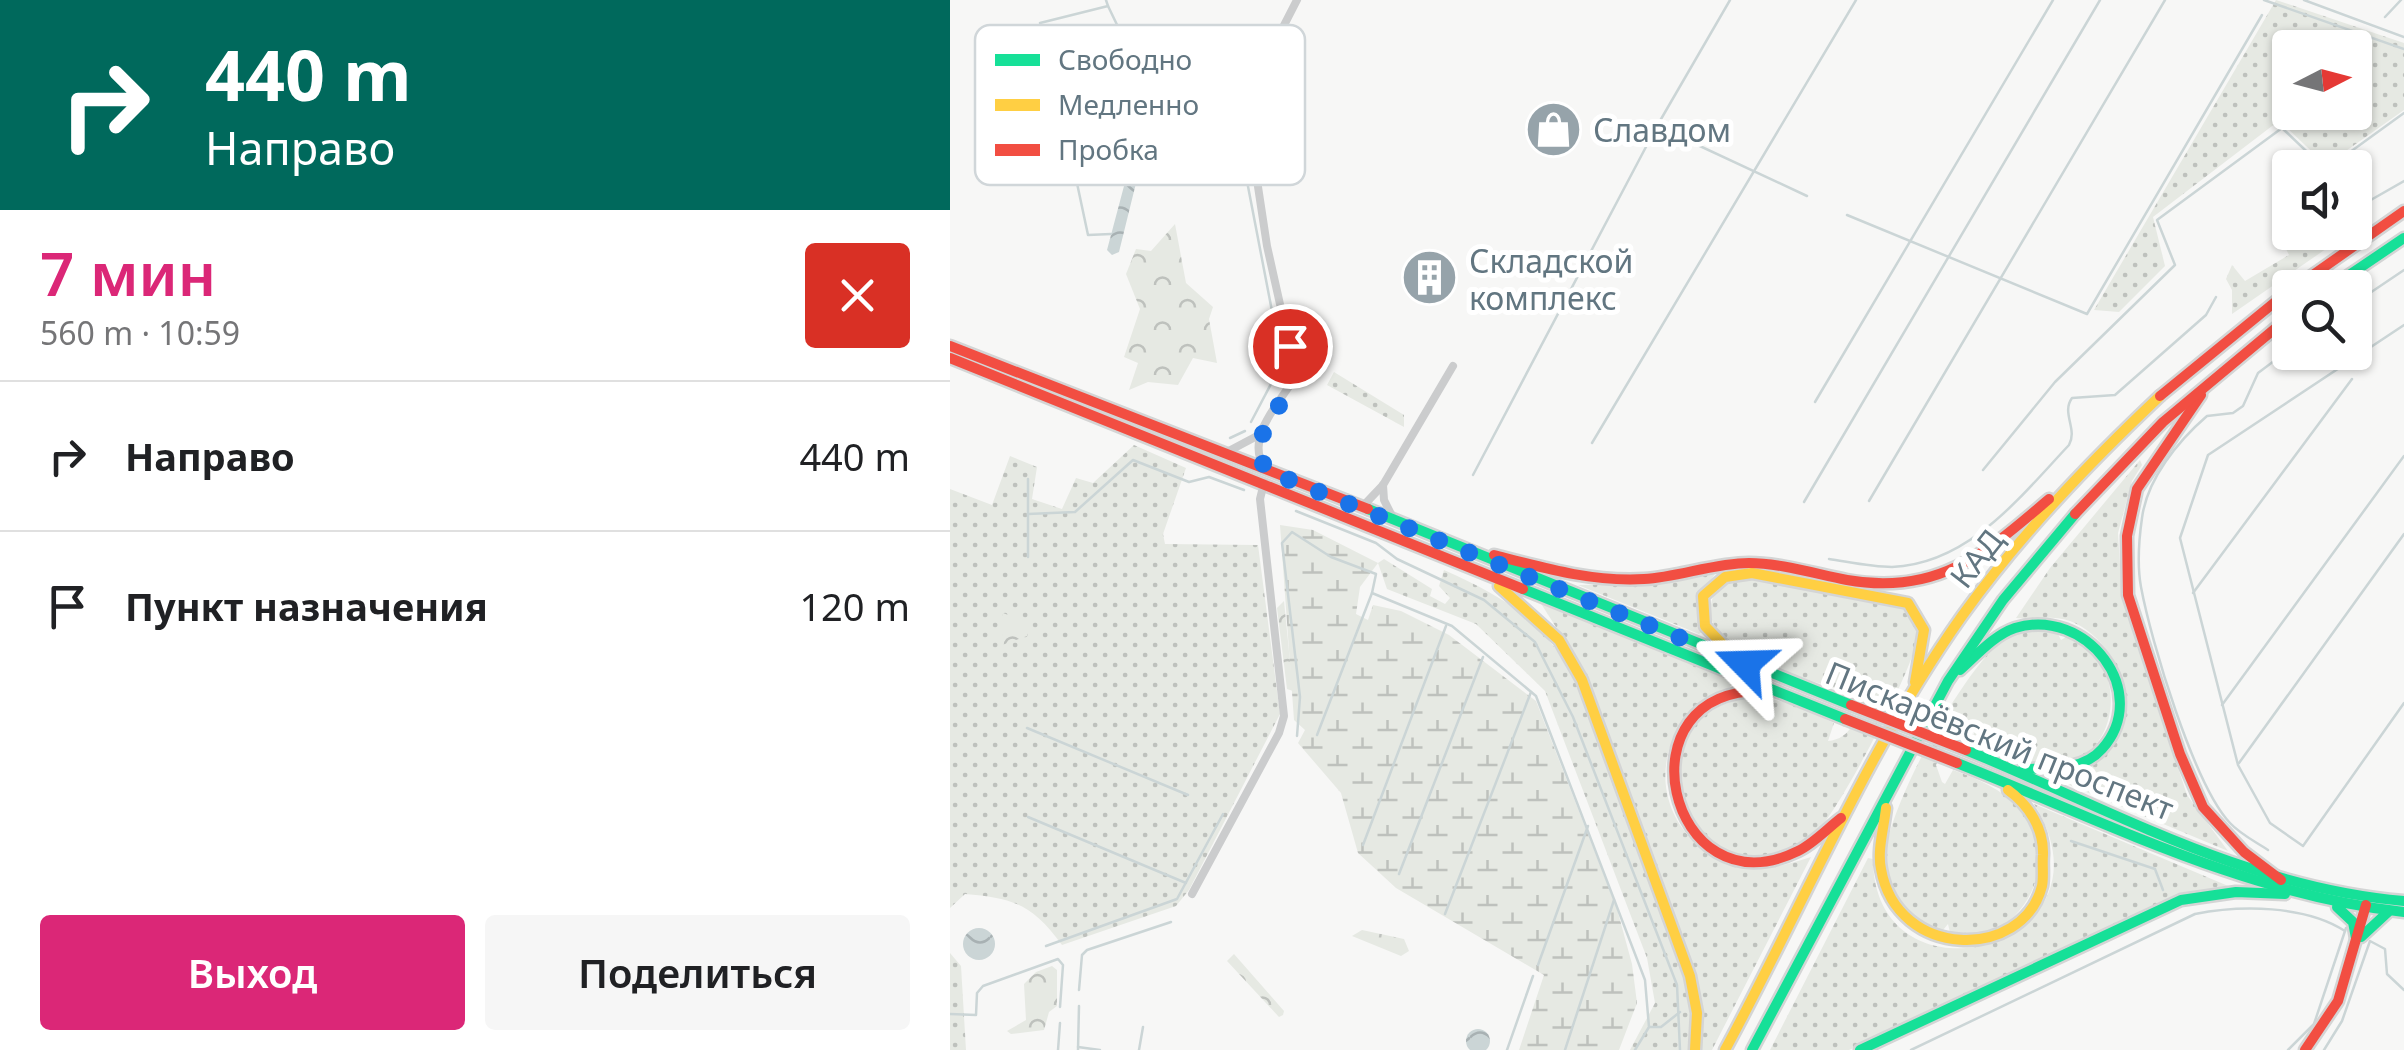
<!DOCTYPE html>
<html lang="ru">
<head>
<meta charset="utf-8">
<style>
  body { margin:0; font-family:"Noto Sans",sans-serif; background:#f6f6f6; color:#202124; height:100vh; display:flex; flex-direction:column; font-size:38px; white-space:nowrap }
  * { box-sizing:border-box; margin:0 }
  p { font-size:32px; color:#757577 }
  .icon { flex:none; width:55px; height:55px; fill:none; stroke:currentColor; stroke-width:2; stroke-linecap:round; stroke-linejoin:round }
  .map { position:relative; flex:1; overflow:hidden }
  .panel { display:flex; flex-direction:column; background:#fff; width:950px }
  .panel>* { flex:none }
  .banner { background:#00695c; color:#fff; overflow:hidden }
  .needle { width:65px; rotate:84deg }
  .tools { position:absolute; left:1322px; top:30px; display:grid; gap:20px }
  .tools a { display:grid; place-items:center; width:100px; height:100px; border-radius:10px; background:#fff; box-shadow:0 2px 8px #0004; font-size:50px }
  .pin { position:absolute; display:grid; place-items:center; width:85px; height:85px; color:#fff; margin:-42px; border:5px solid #fff; border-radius:50%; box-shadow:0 2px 10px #0007 }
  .me { position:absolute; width:110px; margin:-55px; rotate:292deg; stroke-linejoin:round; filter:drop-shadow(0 0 8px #0008) }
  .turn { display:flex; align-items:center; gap:35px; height:210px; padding:0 40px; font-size:45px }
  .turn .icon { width:130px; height:130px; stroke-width:2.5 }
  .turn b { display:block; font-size:70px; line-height:85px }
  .round { display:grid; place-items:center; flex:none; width:105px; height:105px; border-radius:10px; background:#f6f6f6 }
  .overview { display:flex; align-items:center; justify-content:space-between; height:170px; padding:0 40px }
  h1 { font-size:60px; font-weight:600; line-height:75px; color:#db2777 }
  .primary-button { display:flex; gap:20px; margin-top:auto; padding:20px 40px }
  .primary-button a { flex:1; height:115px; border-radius:10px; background:#db2777; color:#fff; font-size:40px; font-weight:600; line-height:115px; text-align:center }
  .primary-button a+a { background:#f6f6f6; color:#202124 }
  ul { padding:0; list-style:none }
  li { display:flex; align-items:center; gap:30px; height:150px; padding:0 40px; border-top:2px solid #e0e0e0 }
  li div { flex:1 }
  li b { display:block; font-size:38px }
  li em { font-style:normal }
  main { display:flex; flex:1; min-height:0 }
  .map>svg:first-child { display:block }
  .grass { fill:url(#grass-dots); fill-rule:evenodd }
  .forest { fill:url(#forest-crowns) }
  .wetland { fill:url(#wetland-marsh) }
  .water { fill:url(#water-waves) }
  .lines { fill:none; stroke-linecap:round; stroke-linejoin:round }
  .stream { stroke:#cbd5d6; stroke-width:2.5 }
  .fast-casing { stroke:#d4d5d5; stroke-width:15 }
  .slow-casing { stroke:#d4d5d5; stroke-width:15 }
  .jam-casing { stroke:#d4d5d5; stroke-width:15 }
  .street { stroke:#cbcccd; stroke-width:8 }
  .fast { stroke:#16e098; stroke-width:10 }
  .slow { stroke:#ffcf43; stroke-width:10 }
  .jam { stroke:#f24e42; stroke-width:10 }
  .jam-bridge-casing { stroke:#d4d5d5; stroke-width:15; stroke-linecap:butt }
  .jam-bridge { stroke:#f24e42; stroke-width:10 }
  .route { stroke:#1a73e8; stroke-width:18; stroke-dasharray:0 32.4 }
  .labels { text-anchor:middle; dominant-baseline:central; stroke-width:10; stroke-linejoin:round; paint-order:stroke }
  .poi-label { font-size:32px; fill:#627681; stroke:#fff; text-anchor:start }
  .street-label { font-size:32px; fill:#627681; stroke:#fff }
  .key { fill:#fff; stroke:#d0d6d9; stroke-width:2.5 }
  .key-label { font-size:28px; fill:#627681 }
</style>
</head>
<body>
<main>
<section class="panel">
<div class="banner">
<div class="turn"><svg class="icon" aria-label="right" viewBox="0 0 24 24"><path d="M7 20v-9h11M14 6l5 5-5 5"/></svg><div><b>440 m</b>Направо</div></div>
</div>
<div class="overview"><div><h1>7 мин</h1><p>560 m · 10:59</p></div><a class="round" style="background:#d93025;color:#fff"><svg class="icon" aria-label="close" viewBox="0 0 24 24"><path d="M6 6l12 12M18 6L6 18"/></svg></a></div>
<ul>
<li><svg class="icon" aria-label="right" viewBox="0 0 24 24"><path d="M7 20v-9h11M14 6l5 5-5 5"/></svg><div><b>Направо</b></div><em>440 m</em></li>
<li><svg class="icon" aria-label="arrive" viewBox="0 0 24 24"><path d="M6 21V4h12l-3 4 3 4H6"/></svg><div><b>Пункт назначения</b></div><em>120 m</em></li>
</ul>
<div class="primary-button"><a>Выход</a><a>Поделиться</a></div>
</section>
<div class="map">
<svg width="1454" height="1050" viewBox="0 0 1454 1050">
  <defs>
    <pattern id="grass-dots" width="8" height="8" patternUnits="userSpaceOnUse" patternTransform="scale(2.5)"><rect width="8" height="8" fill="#e6e9e3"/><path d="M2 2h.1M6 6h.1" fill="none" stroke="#bec1bd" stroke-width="1.8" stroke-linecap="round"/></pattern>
    <pattern id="forest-crowns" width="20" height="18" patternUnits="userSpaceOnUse" patternTransform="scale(2.5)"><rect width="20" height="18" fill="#e6e9e3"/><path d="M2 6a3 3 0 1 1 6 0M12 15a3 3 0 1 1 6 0" fill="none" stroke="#bec1bd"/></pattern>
    <pattern id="wetland-marsh" width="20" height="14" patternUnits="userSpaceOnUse" patternTransform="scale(2.5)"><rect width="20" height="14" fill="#e6e9e3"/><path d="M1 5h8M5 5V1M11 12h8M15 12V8" fill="none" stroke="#bec1bd"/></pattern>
    <pattern id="water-waves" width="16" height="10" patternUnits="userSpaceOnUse" patternTransform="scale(2.5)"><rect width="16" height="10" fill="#cbd5d6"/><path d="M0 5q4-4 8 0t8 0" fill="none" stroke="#a8b1b3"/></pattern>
  </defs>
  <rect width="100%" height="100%" fill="#f7f7f6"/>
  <g class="grass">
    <path d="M1326 0 1454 43V110L1376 165 1334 125 1326 123 1203 217 1215 266 1169 312 1144 310ZM1340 48H1405V112H1340Z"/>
    <path d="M1367 233H1399L1282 314V290L1276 279 1282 265 1295 281 1339 255 1336 249 1347 246 1346 242 1353 237 1355 240Z"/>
    <path d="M384 372 454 415V427L377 385Z"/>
    <path d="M184 445 236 468 213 534 215 544 308 545 330 714 239 890 226 906 112 945C83 905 64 898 15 894L0 908V489L42 505 60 456 87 467 82 499 112 509 126 478 143 483Z"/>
    <path d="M1190 460 1192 465 1182 481 1168 533 1172 597 1237 795 1278 851 1103 778C1117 769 1139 764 1155 749 1195 710 1167 639 1120 621 1102 615 1084 619 1066 618L1100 568Z"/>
    <path d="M434 559 482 589 480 596 495 604 500 598 489 586 494 570C558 599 589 618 626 679L735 976 743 1012 740 1050H680L705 1003 697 958 595 691 526 624 437 589 428 563Z"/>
    <path d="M766 572 747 604 752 632 749 634 628 585 690 584Z"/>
    <path d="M804 578 951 606C962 614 967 624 967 638 965 667 888 813 865 834 852 846 836 853 818 856 705 873 694 685 820 699 842 702 864 714 884 723L878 741C902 739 906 717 915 697L905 680 899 693C858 677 733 652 766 590L785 579Z"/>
    <path d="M590 602 785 681C773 699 739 702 724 737 697 796 736 860 801 868 821 870 842 863 861 857L762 1050H751L753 1013 747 977 637 676Z"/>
    <path d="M1088 627 1105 628 1111 640 1121 634C1184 667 1168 764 1103 765 1075 765 1047 752 1022 741L1026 725 1020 722 1005 728 986 765 992 782 995 784 1003 770C1028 779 1052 789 1070 809 1105 846 1089 906 1047 929 1032 937 1017 936 1001 937L998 924 989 935C964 925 938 905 934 876 926 824 1008 680 1047 645 1059 634 1072 631 1088 627Z"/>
    <path d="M1084 804 1283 888 1236 895 1196 911 899 1050H820L918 858 923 859C924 1014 1175 949 1084 804Z"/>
    <path d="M0 953 11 966 16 1050H0Z"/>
  </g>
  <g class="forest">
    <path d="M225 224 236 283 263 307 259 319 267 363 243 358 228 385 198 382 179 390 188 363 174 357 190 309 176 274 186 249 201 251Z"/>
    <path d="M334 601 343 691 337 689 327 608Z"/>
    <path d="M53 613 77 622V636L52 645Z"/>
    <path d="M412 930 454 939 459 951 451 956 402 936Z"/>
    <path d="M284 954 334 1011 333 1015 329 1017 277 961Z"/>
    <path d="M102 966 107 970V1006L99 1012 94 1030 61 1034 57 1031 76 1020 74 984 86 972Z"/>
  </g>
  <path class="wetland" d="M330 525 363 530 428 563 410 587 406 614 418 620 423 605 451 611 499 635 586 701 667 909 682 964 687 1003 669 1050H569L594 975 446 888 408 853 391 793 348 743 355 730 344 720Z"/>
  <g class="water">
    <path d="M204 131 207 137 195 171 188 175 169 252 162 255 157 250 178 171 186 167Z"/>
    <circle cx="29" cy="944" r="16"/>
    <circle cx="528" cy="1041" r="12"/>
  </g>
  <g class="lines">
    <g class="stream">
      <path d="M1314 0 1454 49"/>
      <path d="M1354 0 1454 37"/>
      <path d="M158 6 170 31 165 46"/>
      <path d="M1435 17 1451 0"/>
      <path d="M90 23 158 6 156 0"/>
      <path d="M290 88 284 108 292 155"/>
      <path d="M709 127 857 196"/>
      <path d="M121 155 138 235 161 234"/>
      <path d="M1378 168 1454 113"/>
      <path d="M296 176 332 363 301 422"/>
      <path d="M1405 209 1454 181"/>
      <path d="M897 215 1137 314 1312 15"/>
      <path d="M1405 303 1454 270"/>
      <path d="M1454 325 1258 455 1230 538 1288 765 1320 823 1353 846 1454 703"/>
      <path d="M865 402 1103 0"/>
      <path d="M280 438 295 431"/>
      <path d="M642 443 906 0"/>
      <path d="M1033 470 1105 382 1225 265 1207 220 1332 128 1374 168"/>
      <path d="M523 475 707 126 780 0"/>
      <path d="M919 501 1215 0"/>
      <path d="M854 502 1150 0"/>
      <path d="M346 511 426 543 447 559 534 600 585 642 623 717 727 985 730 1050"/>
      <path d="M78 514 125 512 183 460 239 482 259 477 294 490"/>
      <path d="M78 557V479"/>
      <path d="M879 559C899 562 921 567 942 567 1019 564 1071 496 1119 445 1128 429 1111 413 1122 398L1165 395 1256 315 1266 297"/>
      <path d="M1243 593 1402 379"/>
      <path d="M1272 705 1454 456"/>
      <path d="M77 728 238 795"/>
      <path d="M367 735 422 593"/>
      <path d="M347 736 350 697 332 543 342 532 381 557 426 574 422 593 502 626 586 696 695 980 699 1027 685 1050"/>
      <path d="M1289 763 1454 534"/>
      <path d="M78 817 236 883"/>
      <path d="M1121 841 1205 869 1213 890"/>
      <path d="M413 845 496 626"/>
      <path d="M1318 850C1306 842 1290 834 1280 823 1244 785 1201 641 1191 587 1187 565 1189 539 1192 518 1197 479 1228 441 1257 416L1283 413 1293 406 1308 373 1340 349"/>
      <path d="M449 874 533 657"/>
      <path d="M495 914 581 692"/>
      <path d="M96 946 227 899 273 814"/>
      <path d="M588 965 638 826"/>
      <path d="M129 990 132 955 137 950 221 922"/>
      <path d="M0 1014 26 1015 27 993 33 986 108 959 113 965 110 1007"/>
      <path d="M700 1027H711L730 1012"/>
      <path d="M128 1047 150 1050"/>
      <path d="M108 1050 110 1023"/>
      <path d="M128 1050 129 1006"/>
      <path d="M189 1050 193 1027"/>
      <path d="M557 1050 583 976"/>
      <path d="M615 1050 664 900"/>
      <path d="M961 1050 1245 914C1290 905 1355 905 1395 931"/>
      <path d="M1338 1050 1364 1024 1396 928"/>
      <path d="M1374 1050 1392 1021 1420 941 1435 949 1437 974 1454 990"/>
    </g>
    <defs>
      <g id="fast">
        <path d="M1380 288 1454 238"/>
        <path d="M418 509 901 705"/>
        <path d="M573 589 895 719"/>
        <path d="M1010 670C1026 656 1044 635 1065 628 1136 606 1203 692 1152 749 1133 771 1100 768 1073 769"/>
        <path d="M1016 750C1160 809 1297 888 1454 901"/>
        <path d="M1007 763C1153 821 1297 895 1454 912"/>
        <path d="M1387 907 1403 922 1406 938"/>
        <path d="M1411 937 1438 912"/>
        <path d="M802 1050 998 681 1053 600 1125 514"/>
        <path d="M910 1050 1231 900 1286 892 1335 894"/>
      </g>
      <g id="slow">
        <path d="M549 586 609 640 632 680 740 976 747 1013 745 1050"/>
        <path d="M782 654 755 626 753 596 775 577 802 573 958 603 974 630 965 682"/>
        <path d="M936 808C934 827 927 851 931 869 947 960 1073 961 1092 886 1094 877 1092 864 1093 855 1094 829 1079 805 1058 790"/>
        <path d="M775 1050C853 906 917 750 1012 616 1070 535 1138 464 1210 396"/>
      </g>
      <g id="jam">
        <path d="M0 346 418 509"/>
        <path d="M0 358 573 589"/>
        <path d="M1251 395 1187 489 1177 536 1178 595 1230 754 1253 807 1294 852 1331 880"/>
        <path d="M1210 396 1330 298 1454 211"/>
        <path d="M1125 514 1213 422 1340 316"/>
        <path d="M544 555C594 568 642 582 694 579 729 577 764 563 799 563 830 563 866 574 897 580 987 596 1035 554 1099 499"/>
        <path d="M816 691C665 685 718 915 848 851 863 844 878 828 891 818"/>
        <path d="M1355 1050 1388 1001 1416 905"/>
      </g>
    </defs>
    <use href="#fast" class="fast-casing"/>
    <use href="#slow" class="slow-casing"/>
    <use href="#jam" class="jam-casing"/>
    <g class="street">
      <path d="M275 453 309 435"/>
      <path d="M315 469C294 437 329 404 346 376L317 246 295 101 347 0"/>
      <path d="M433 485 434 500 443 518"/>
      <path d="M413 506 433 485 503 366"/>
      <path d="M242 894 329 733 334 716 310 499 314 483"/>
    </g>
    <use href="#fast" class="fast"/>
    <use href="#slow" class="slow"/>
    <use href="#jam" class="jam"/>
    <defs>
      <g id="jam-bridge">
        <path d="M901 705 1016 750"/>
        <path d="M895 719 1007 763"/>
      </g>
    </defs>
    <use href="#jam-bridge" class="jam-bridge-casing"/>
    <use href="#jam-bridge" class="jam-bridge"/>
  </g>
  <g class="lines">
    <path class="route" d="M340 346 346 376 307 444 315 470 795 664"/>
  </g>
  <defs>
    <symbol id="shop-disc" viewBox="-11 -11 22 22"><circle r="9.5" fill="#96a3aa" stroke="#fff"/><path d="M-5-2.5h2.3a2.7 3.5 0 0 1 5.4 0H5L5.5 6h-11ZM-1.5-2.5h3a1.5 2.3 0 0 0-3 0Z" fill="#fff"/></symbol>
    <symbol id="building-disc" viewBox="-11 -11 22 22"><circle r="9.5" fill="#96a3aa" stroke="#fff"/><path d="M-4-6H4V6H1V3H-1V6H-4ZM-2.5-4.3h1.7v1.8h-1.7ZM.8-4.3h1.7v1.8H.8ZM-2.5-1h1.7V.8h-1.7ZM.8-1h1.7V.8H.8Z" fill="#fff"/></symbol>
  </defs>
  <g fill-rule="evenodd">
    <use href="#shop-disc" x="572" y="98" width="63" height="63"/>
    <use href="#building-disc" x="448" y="246" width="63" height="63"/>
  </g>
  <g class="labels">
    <g class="poi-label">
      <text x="643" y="129">Славдом</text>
      <text x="519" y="260">Складской<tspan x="519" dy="37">комплекс</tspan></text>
    </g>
    <g class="street-label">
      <text transform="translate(1026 558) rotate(-52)">КАД</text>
      <text transform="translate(1050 740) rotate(22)">Пискарёвский проспект</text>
    </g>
  </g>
  <rect x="25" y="25" width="330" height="160" rx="15" class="key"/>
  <rect x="45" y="54" width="45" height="12" fill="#16e098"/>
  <rect x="45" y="99" width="45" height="12" fill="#ffcf43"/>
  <rect x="45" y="144" width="45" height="12" fill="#f24e42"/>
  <g class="key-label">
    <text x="108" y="70">Свободно</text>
    <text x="108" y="115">Медленно</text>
    <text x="108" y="160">Пробка</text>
  </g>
</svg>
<div class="tools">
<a><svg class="needle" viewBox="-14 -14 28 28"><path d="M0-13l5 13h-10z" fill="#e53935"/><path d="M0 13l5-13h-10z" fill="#757577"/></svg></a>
<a><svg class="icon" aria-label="sound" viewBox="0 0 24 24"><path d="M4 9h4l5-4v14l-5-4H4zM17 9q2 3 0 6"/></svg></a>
<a><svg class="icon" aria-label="search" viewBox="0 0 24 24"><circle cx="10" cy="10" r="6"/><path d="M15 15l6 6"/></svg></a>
</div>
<div class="pin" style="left:340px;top:346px;background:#d93025"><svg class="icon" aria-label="arrive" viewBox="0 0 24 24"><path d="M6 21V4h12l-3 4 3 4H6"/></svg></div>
<svg class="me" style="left:795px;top:664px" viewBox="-20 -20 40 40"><path d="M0-17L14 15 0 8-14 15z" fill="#1a73e8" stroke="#fff" stroke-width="4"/></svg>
</div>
</main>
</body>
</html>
